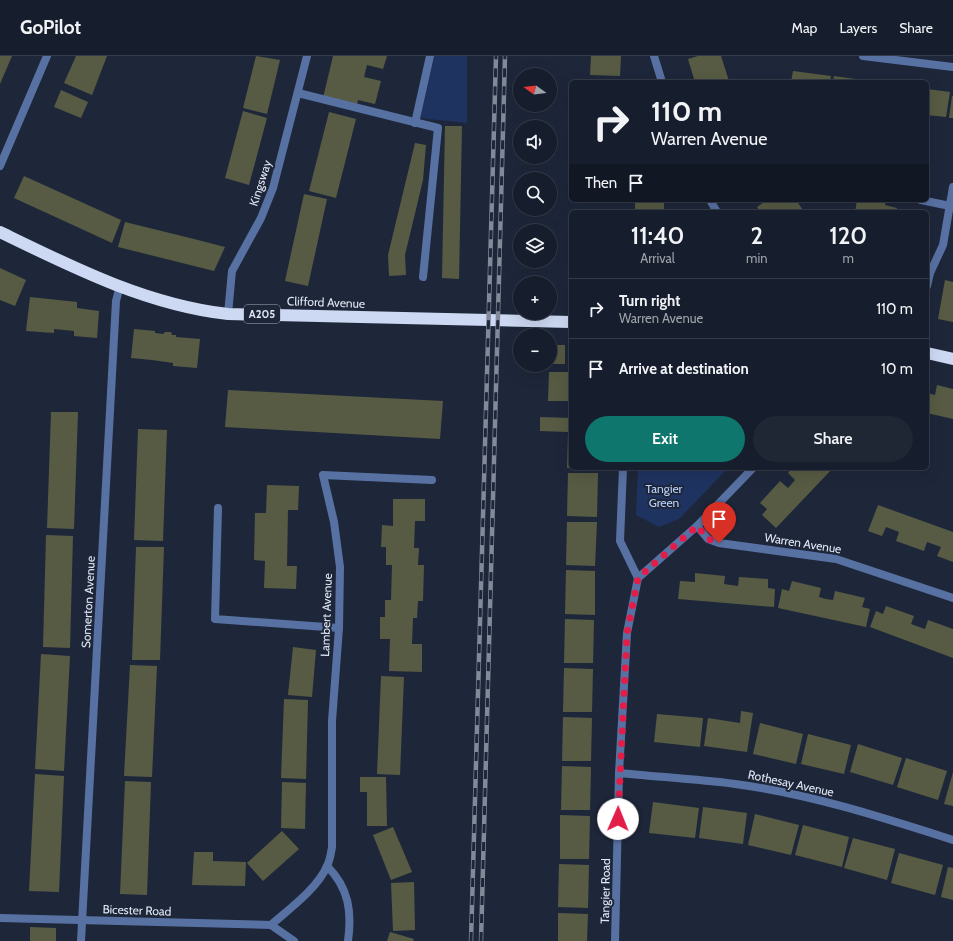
<!DOCTYPE html>
<html lang="en">
<head>
<meta charset="utf-8">
<style>
  body { margin:0; font-family:Cabin,sans-serif; background:#1f2634; color:#f1f3f6; height:100vh; display:flex; flex-direction:column; font-size:15px; white-space:nowrap }
  * { box-sizing:border-box; margin:0 }
  p { font-size:13px; color:#9ea2a9 }
  .icon { flex:none; width:22px; height:22px; fill:none; stroke:currentColor; stroke-width:2; stroke-linecap:round; stroke-linejoin:round }
  .map { position:relative; flex:1; overflow:hidden }
  .details { position:absolute; left:569px; top:154px; width:360px; height:260px; display:flex; flex-direction:column; background:#161d2c; border-radius:6px; box-shadow:0 4px 16px #0002,0 0 0 1px #353b48 }
  .details>* { flex:none }
  .top-card { position:absolute; left:569px; top:24px; width:360px; height:122px; border-radius:6px; box-shadow:0 4px 16px #0002,0 0 0 1px #353b48; background:#161d2c; color:#f1f3f6; overflow:hidden }
  .needle { width:26px; rotate:285deg }
  .buttons { position:absolute; left:513px; top:12px; display:grid; gap:8px }
  .buttons a { display:grid; place-items:center; width:44px; height:44px; border-radius:50%; background:#161d2c; box-shadow:0 4px 16px #0002,0 0 0 1px #353b48; font-size:20px }
  .pin { position:absolute; display:grid; place-items:center; width:34px; height:34px; color:#fff; margin:-41px -17px; border-radius:50% 50% 50% 0; rotate:-45deg; box-shadow:0 0 4px #0007 }
  .pin .icon { rotate:45deg }
  .me { position:absolute; width:44px; margin:-22px; rotate:1deg; stroke-linejoin:round; filter:drop-shadow(0 0 3px #0008) }
  .turn { display:flex; align-items:center; gap:14px; height:84px; padding:0 16px; font-size:18px }
  .turn .icon { width:52px; height:52px; stroke-width:2.5 }
  .turn b { display:block; font-size:28px; line-height:34px }
  .then { display:flex; align-items:center; height:38px; padding:0 16px; background:#0003; gap:8px; font-size:15px }
  .eta { display:flex; justify-content:space-evenly; align-items:center; height:68px; text-align:center }
  .eta b { font-size:24px; font-weight:600; line-height:28px }
  .action { display:flex; gap:8px; margin-top:auto; padding:8px 16px }
  .action a { flex:1; height:46px; border-radius:24px; background:#0f766e; color:#fff; font-size:16px; font-weight:600; line-height:46px; text-align:center }
  .action a+a { background:#1f2634; color:#f1f3f6 }
  ul { padding:0; list-style:none }
  li { display:flex; align-items:center; gap:12px; height:60px; padding:0 16px; border-top:1px solid #353b48 }
  li div { flex:1 }
  li b { display:block; font-size:15px }
  li em { font-style:normal }
  header { display:flex; align-items:center; gap:24px; box-sizing:border-box; height:56px; padding:0 20px; background:#161d2c; border-bottom:1px solid #353b48 }
  header strong { font-size:19px }
  nav { display:flex; gap:22px; margin-inline-start:auto; font-size:14px }
  .map>svg:first-child { display:block }
  .green { fill:#1f3361 }
  .building { fill:#575b43 }
  .lines { fill:none; stroke-linecap:round; stroke-linejoin:round }
  .lane { stroke:#5871a3; stroke-width:8 }
  .street { stroke:#5871a3; stroke-width:8 }
  .highway { stroke:#cdd9f2; stroke-width:12 }
  .rail-casing { stroke:#828a9a; stroke-width:4.5 }
  .rail { stroke:#1e273a; stroke-width:3; stroke-dasharray:9; stroke-linecap:butt }
  .route { stroke:#e11d48; stroke-width:7; stroke-dasharray:0 12.6 }
  .labels { text-anchor:middle; dominant-baseline:central; stroke-width:4; stroke-linejoin:round; paint-order:stroke }
  .shield { fill:#1e273a; stroke:#a6aebd; stroke-width:1 }
  .shield-label { font-size:11px; font-weight:bold; fill:#e1e8f5 }
  .street-label { font-size:12px; fill:#e1e8f5; stroke:#1e273a }
  .park-label { font-size:12px; fill:#bed3fc; stroke:#1e273a }
</style>
</head>
<body>
<header>
<strong>GoPilot</strong>
<nav><a>Map</a><a>Layers</a><a>Share</a></nav>
</header>
<div class="map">
<svg width="953" height="885" viewBox="0 0 953 885">
  <rect width="100%" height="100%" fill="#1e273a"/>
  <g class="green">
    <path d="M434 0H467V67L420 62Z"/>
    <path d="M638 412H728L679 463 659 471 636 459Z"/>
  </g>
  <g class="building">
    <path d="M0 0H12L0 28Z"/>
    <path d="M76 0H107L92 39 64 27Z"/>
    <path d="M256 0 280 4 267 58 243 52Z"/>
    <path d="M333 0H387L383 13 367 9 364 21 381 25 375 48 358 44 357 50 323 42Z"/>
    <path d="M591 0H621L620 20 590 19Z"/>
    <path d="M698 0H721L729 25 695 26 688 3Z"/>
    <path d="M793 15 831 20 830 26H791Z"/>
    <path d="M834 20 870 25V26H833Z"/>
    <path d="M927 33 950 36 946 61 927 59Z"/>
    <path d="M61 34 88 46 81 62 54 51Z"/>
    <path d="M952 40H953V62H949Z"/>
    <path d="M243 55 267 62 249 129 225 122Z"/>
    <path d="M329 56 356 63 336 142 309 135Z"/>
    <path d="M445 70H462L459 223 442 222Z"/>
    <path d="M415 87 426 89 423 124 405 199 406 219 389 220 388 199Z"/>
    <path d="M24 120 121 164 112 187 14 142Z"/>
    <path d="M304 138 327 143 308 230 285 225Z"/>
    <path d="M767 144H796L803 154 801 156H760L757 151Z"/>
    <path d="M857 144H886L885 149 897 152 896 156H855Z"/>
    <rect x="635" y="145" width="29" height="11"/>
    <path d="M125 166 194 183 225 191 214 215 118 191Z"/>
    <path d="M0 212 26 224 15 250 0 244Z"/>
    <path d="M945 224 953 226V266L938 263Z"/>
    <path d="M30 241 77 246V252L99 255 97 282 74 280V275L54 273V277L26 275Z"/>
    <path d="M134 273 155 275V277L163 278 165 276H171L172 279H176V281L200 283 197 312 173 310V307L152 304 131 302Z"/>
    <rect x="550" y="289" width="15" height="19"/>
    <path d="M549 316H571V345H548Z"/>
    <path d="M937 329 953 333V363L927 357V337L935 339Z"/>
    <path d="M228 334 443 345 440 383 225 371Z"/>
    <path d="M51 356H78L74 473 47 472Z"/>
    <path d="M540 361 571 362V412H567L568 376 540 375Z"/>
    <path d="M138 373 167 374 163 485 134 484Z"/>
    <path d="M792 412H833L776 472 762 459 767 453 760 447 780 425 788 432 795 424 788 417Z"/>
    <path d="M568 417H598L597 461 567 460Z"/>
    <path d="M267 429 299 430 298 454H288L287 510H297L296 533 264 532 265 505 254 504 255 457H266Z"/>
    <path d="M393 443H425V465H415L414 492H419L418 509H424L423 545H418L417 562H413L412 588H422V616L389 615 390 583H380V561H385V544H391L392 509H386V491H381L382 469 393 470Z"/>
    <path d="M878 449 953 476V506L937 500 941 491 927 486 924 495 896 485 899 476 886 471 882 480 868 475Z"/>
    <path d="M567 466H597L595 510 566 509Z"/>
    <path d="M46 479 73 480 70 592 43 591Z"/>
    <path d="M136 491H164L160 604H132Z"/>
    <path d="M566 514 595 515V559L565 558Z"/>
    <path d="M695 517 725 520 724 528 738 530 739 521 768 523V532L775 533 774 551 678 543 680 525 695 526Z"/>
    <path d="M792 525 821 532 819 541 826 543 833 544 835 535 865 542 862 551 870 553 866 571 778 552 782 533 789 535Z"/>
    <path d="M886 550 914 560 911 568 925 573 928 564 953 573V602L870 571 876 555 883 558Z"/>
    <path d="M565 563 594 564 593 607H564Z"/>
    <path d="M293 591 316 594 312 641 288 639Z"/>
    <path d="M41 598 70 600 64 715 35 713Z"/>
    <path d="M130 609 157 610 152 721 124 720Z"/>
    <path d="M564 612 593 613 592 656H563Z"/>
    <path d="M381 620 404 621 400 719 377 718Z"/>
    <path d="M284 643 308 644 306 723 281 722Z"/>
    <path d="M741 655 753 657 747 696 704 690 708 662 740 667Z"/>
    <path d="M657 658 703 662 700 691 654 686Z"/>
    <path d="M563 661 592 662 591 705H562Z"/>
    <path d="M760 667 803 678 796 708 753 698Z"/>
    <path d="M808 678 851 689 844 718 801 708Z"/>
    <path d="M858 688 902 702 893 729 850 716Z"/>
    <path d="M906 702 947 715 938 744 897 731Z"/>
    <path d="M562 710 591 711 590 754H561Z"/>
    <path d="M953 716V750L944 748Z"/>
    <path d="M35 718 64 720 59 836 29 835Z"/>
    <path d="M360 721H386L387 770H367V736H360Z"/>
    <path d="M125 725 151 726 147 839 120 838Z"/>
    <path d="M282 726 306 727 305 773 281 772Z"/>
    <path d="M653 746 699 752 695 782 649 777Z"/>
    <path d="M703 751 747 757 743 788 699 782Z"/>
    <path d="M755 758 799 769 791 799 748 789Z"/>
    <path d="M560 759 590 760 589 803H560Z"/>
    <path d="M803 769 849 781 842 811 795 799Z"/>
    <path d="M393 771 412 816 391 824 373 779Z"/>
    <path d="M282 775 299 793 263 825 247 807Z"/>
    <path d="M853 782 895 793 887 824 844 812Z"/>
    <path d="M194 796H213V805L246 806 245 830 192 829Z"/>
    <path d="M899 797 943 809 935 839 891 827Z"/>
    <path d="M559 808 589 809 588 852 558 851Z"/>
    <path d="M948 811 953 812V844L941 841Z"/>
    <path d="M414 826 415 874 393 875 391 827Z"/>
    <path d="M558 857 588 858 587 885H558Z"/>
    <path d="M30 871 56 872V885H30Z"/>
    <path d="M390 876 414 883 413 885H387Z"/>
  </g>
  <g class="lines">
    <g class="lane">
      <path d="M298 37 438 72 423 221"/>
      <path d="M415 67 430 0"/>
      <path d="M218 452 215 563 339 572"/>
    </g>
    <g class="street">
      <path d="M654 0 662 26"/>
      <path d="M863 0 953 11"/>
      <path d="M0 110 47 0"/>
      <path d="M710 144 717 156"/>
      <path d="M921 144 950 150"/>
      <path d="M927 230 930 217 943 189 953 131"/>
      <path d="M228 258 232 215 261 162 273 132 307 0"/>
      <path d="M697 470 708 483 719 487 836 503 953 542"/>
      <path d="M638 522 697 470 753 412"/>
      <path d="M619 717C658 721 697 723 735 728 810 738 881 761 953 784"/>
      <path d="M327 810C349 832 352 856 348 885"/>
      <path d="M0 862 271 869"/>
      <path d="M81 885 116 245 120 230"/>
      <path d="M294 885 271 869C288 854 318 832 327 810 330 804 331 797 332 791V665L339 572 340 511 334 466 323 419 432 424"/>
      <path d="M615 885 619 717 627 577 638 522 620 485 623 412"/>
    </g>
    <g class="highway">
      <path d="M0 176C72 211 147 249 228 258L571 266"/>
      <path d="M927 297 953 303"/>
    </g>
    <defs>
      <g id="rail">
        <path d="M471 885 496 0"/>
        <path d="M481 885 505 0"/>
      </g>
    </defs>
    <use href="#rail" class="rail-casing"/>
    <use href="#rail" class="rail"/>
  </g>
  <g class="lines">
    <path class="route" d="M618 763 627 577 638 522 697 470 708 483 719 487"/>
  </g>
  <g class="labels">
    <rect class="shield" x="244" y="249" width="36" height="18" rx="3"/>
    <g class="shield-label">
      <text x="262" y="258">A205</text>
    </g>
    <g class="street-label">
      <text transform="translate(260 127) rotate(-72)">Kingsway</text>
      <text transform="translate(326 246) rotate(2)">Clifford Avenue</text>
      <text transform="translate(803 487) rotate(9)">Warren Avenue</text>
      <text transform="translate(88 546) rotate(-87)">Somerton Avenue</text>
      <text transform="translate(326 559) rotate(-88)">Lambert Avenue</text>
      <text transform="translate(791 727) rotate(12)">Rothesay Avenue</text>
      <text transform="translate(605 835) rotate(-89)">Tangier Road</text>
      <text transform="translate(137 854) rotate(2)">Bicester Road</text>
    </g>
    <g class="park-label">
      <text x="664" y="432">Tangier<tspan x="664" dy="14">Green</tspan></text>
    </g>
  </g>
</svg>
<div class="buttons">
<a><svg class="needle" viewBox="-14 -14 28 28"><path d="M0-13l5 13h-10z" fill="#e53935"/><path d="M0 13l5-13h-10z" fill="#9ea2a9"/></svg></a>
<a><svg class="icon" aria-label="sound" viewBox="0 0 24 24"><path d="M4 9h4l5-4v14l-5-4H4zM17 9q2 3 0 6"/></svg></a>
<a><svg class="icon" aria-label="search" viewBox="0 0 24 24"><circle cx="10" cy="10" r="6"/><path d="M15 15l6 6"/></svg></a>
<a><svg class="icon" aria-label="layers" viewBox="0 0 24 24"><path d="M12 4l9 5-9 5-9-5zM3 14l9 5 9-5"/></svg></a>
<a>+</a>
<a>−</a>
</div>
<div class="pin" style="left:719px;top:487px;background:#d93025"><svg class="icon" aria-label="arrive" viewBox="0 0 24 24"><path d="M6 21V4h12l-3 4 3 4H6"/></svg></div>
<svg class="me" style="left:618px;top:763px" viewBox="-20 -20 40 40"><circle r="19" fill="#fff"/><path d="M0-13L10 11 0 6-10 11z" fill="#e11d48"/></svg>
<div class="top-card">
<div class="turn"><svg class="icon" aria-label="right" viewBox="0 0 24 24"><path d="M7 20v-9h11M14 6l5 5-5 5"/></svg><div><b>110 m</b>Warren Avenue</div></div>
<div class="then">Then<svg class="icon" aria-label="arrive" viewBox="0 0 24 24"><path d="M6 21V4h12l-3 4 3 4H6"/></svg></div>
</div>
<section class="details">
<div class="eta">
<div><b>11:40</b><p>Arrival</p></div>
<div><b>2</b><p>min</p></div>
<div><b>120</b><p>m</p></div>
</div>
<ul>
<li><svg class="icon" aria-label="right" viewBox="0 0 24 24"><path d="M7 20v-9h11M14 6l5 5-5 5"/></svg><div><b>Turn right</b><p>Warren Avenue</p></div><em>110 m</em></li>
<li><svg class="icon" aria-label="arrive" viewBox="0 0 24 24"><path d="M6 21V4h12l-3 4 3 4H6"/></svg><div><b>Arrive at destination</b></div><em>10 m</em></li>
</ul>
<div class="action"><a>Exit</a><a>Share</a></div>
</section>
</div>
</body>
</html>
